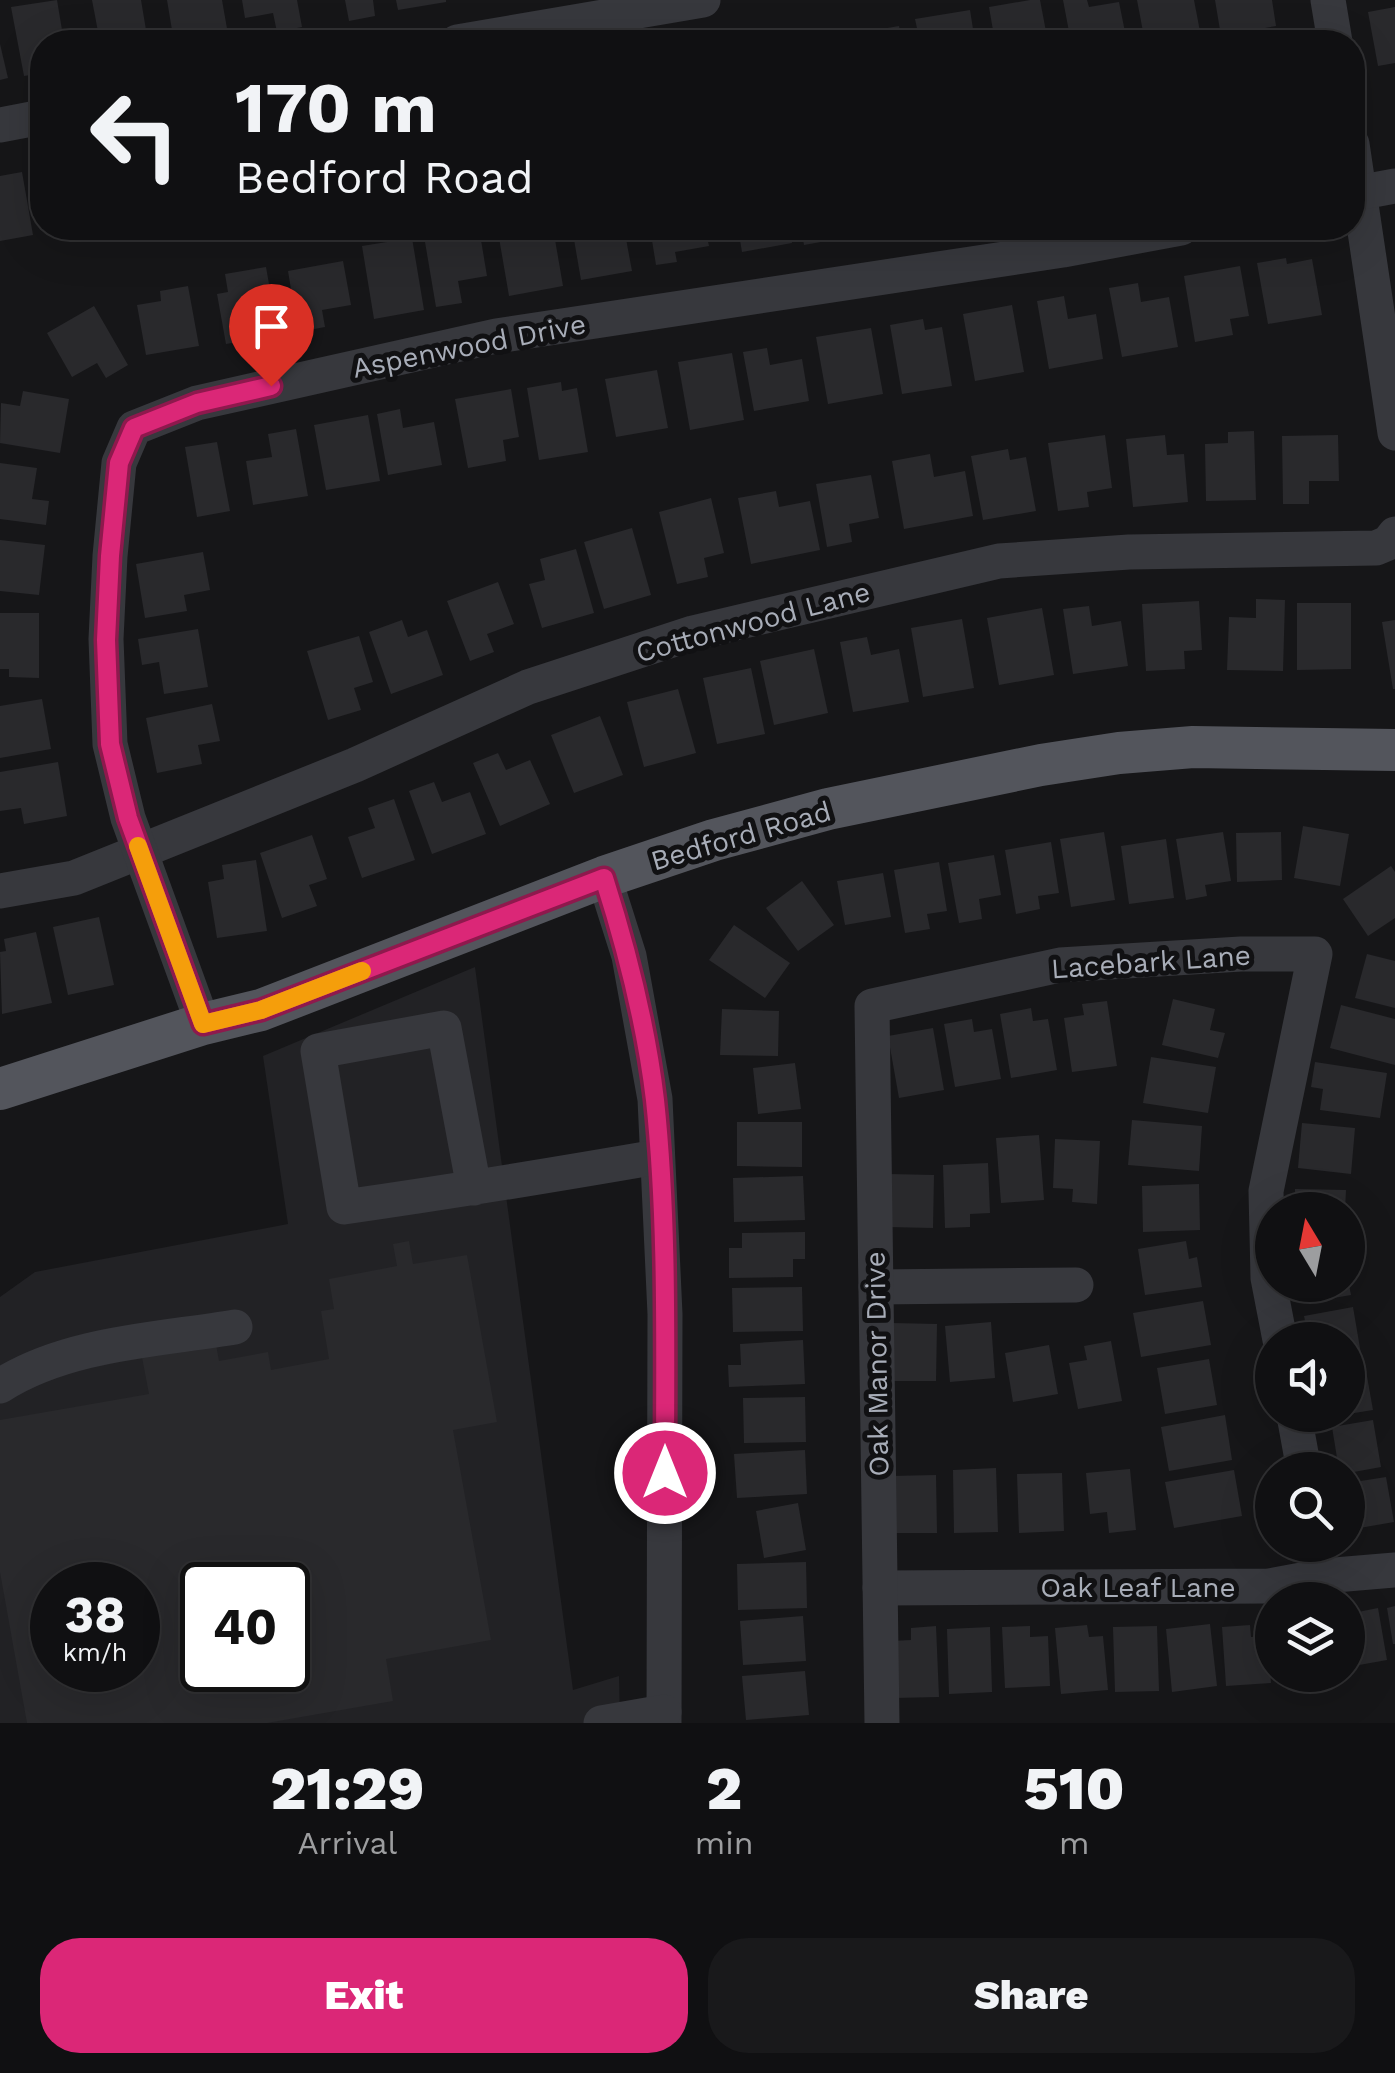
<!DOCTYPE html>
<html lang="en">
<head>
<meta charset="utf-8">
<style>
  body { margin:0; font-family:"Work Sans",sans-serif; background:#19191b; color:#f1f3f6; height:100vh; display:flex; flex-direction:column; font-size:38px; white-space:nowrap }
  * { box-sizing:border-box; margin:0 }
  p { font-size:32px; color:#9c9d9f }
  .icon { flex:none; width:55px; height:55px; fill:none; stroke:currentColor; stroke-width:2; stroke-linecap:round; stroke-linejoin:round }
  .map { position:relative; height:1723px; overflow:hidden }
  .sheet { display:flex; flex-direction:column; background:#101012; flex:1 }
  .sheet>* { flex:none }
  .top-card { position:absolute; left:30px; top:30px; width:1335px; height:210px; border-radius:40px; box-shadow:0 10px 40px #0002,0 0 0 2px #303032; background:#101012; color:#f1f3f6; overflow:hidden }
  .needle { width:65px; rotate:350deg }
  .fabs { position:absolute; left:1255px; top:1192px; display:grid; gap:20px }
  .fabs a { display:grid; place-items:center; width:110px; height:110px; border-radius:50%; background:#101012; box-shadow:0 10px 40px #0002,0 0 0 2px #303032; font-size:50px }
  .speed { position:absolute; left:30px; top:1562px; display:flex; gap:20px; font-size:50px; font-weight:700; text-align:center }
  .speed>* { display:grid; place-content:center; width:130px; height:130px; border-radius:50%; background:#101012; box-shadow:0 10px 40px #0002,0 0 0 2px #303032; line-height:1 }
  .speed small { font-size:25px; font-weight:400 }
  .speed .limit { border:5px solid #111; border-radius:15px; background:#fff; color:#111 }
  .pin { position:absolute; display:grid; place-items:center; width:85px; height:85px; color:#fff; margin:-102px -42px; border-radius:50% 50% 50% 0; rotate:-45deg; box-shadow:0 0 10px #0007 }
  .pin .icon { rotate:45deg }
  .me { position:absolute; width:110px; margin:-55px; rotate:0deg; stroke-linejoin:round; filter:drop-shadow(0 0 8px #0008) }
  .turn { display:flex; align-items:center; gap:35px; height:210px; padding:0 40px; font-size:45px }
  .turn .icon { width:130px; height:130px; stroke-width:2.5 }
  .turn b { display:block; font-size:70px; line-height:85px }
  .eta { display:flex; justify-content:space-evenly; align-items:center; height:170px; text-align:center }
  .eta b { font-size:60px; font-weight:800; line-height:70px }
  .primary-button { display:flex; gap:20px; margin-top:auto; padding:20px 40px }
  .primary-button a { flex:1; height:115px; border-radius:40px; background:#db2777; color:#fff; font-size:40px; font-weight:800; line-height:115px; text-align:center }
  .primary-button a+a { background:#19191b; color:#f1f3f6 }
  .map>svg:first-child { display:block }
  .built { fill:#222225; fill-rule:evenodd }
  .building { fill:#29292c; fill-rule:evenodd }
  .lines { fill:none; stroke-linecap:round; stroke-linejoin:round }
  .minor { stroke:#37383d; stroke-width:35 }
  .major { stroke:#53555c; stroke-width:42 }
  .route-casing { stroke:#8e194d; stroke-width:25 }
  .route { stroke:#db2777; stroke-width:18 }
  .slow { stroke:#f59e0b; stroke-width:18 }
  .labels { text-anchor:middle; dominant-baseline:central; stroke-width:10; stroke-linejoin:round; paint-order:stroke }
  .street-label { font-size:28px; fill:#a8adb8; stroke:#111113 }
</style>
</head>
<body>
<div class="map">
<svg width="1395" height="1723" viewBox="0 0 1395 1723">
  <rect width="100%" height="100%" fill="#161618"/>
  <path class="built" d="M475 967 573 1690 619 1676 620 1723H0V1297L35 1272 288 1224 263 1056ZM52 1585H138V1670H52ZM202 1585H288V1670H202Z"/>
  <g class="building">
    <path d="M57 0 64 42H42V73L24 76 11 7Z"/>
    <path d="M92 0H141L148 42H100Z"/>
    <path d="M167 0H222L229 40 174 42Z"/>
    <path d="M242 0H297L302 27 277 32 273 13 245 18Z"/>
    <path d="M345 0H373L375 16 349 21Z"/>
    <path d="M396 0H446V2L398 10Z"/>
    <path d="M1030 0H1040L1048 42H995L989 7Z"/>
    <path d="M1063 0H1087L1089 7 1119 2 1127 42H1071Z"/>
    <path d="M1137 0H1194L1202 42H1145Z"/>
    <path d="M1215 0H1272L1276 26 1221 36Z"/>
    <path d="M1395 7V63L1378 66 1368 12Z"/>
    <path d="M970 10 975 42H920L915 19Z"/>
    <path d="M899 26 902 42H847L846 35Z"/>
    <path d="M831 35 833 42H800L799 41Z"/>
    <path d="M0 44 8 78 0 80Z"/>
    <path d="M22 172 33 235 0 241V176Z"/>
    <path d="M479 228 487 276 458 281 462 303 436 307 424 236Z"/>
    <path d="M523 228H553L563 286 509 296 498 232Z"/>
    <path d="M572 228H624L632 271 581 280Z"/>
    <path d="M650 228H705L709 246 675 252 677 262 656 265Z"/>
    <path d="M738 228H789L792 243 742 252Z"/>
    <path d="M801 228H829L832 240 804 245Z"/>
    <path d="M412 238 424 310 374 319 362 246Z"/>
    <path d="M1286 258 1287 264 1312 259 1322 315 1268 324 1257 263Z"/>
    <path d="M343 261 351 305 322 310 325 327 298 332 288 271Z"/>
    <path d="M1240 266 1249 316 1230 319 1233 335 1195 342 1184 276Z"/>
    <path d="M266 267 278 335 226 344 217 294 228 292 225 274Z"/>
    <path d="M1138 283 1141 302 1169 297 1178 347 1122 357 1109 288Z"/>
    <path d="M188 286 199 346 146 355 137 305 161 301 160 291Z"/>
    <path d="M1064 296 1068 319 1096 314 1103 359 1049 369 1037 301Z"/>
    <path d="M1012 305 1024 372 975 381 963 314Z"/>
    <path d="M94 306 128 365 106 378 97 363 72 377 47 333Z"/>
    <path d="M923 319 925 330 942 327 952 386 902 394 890 325Z"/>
    <path d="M871 328 883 394 828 404 816 337Z"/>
    <path d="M767 348 770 365 802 359 809 401 754 411 743 352Z"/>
    <path d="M732 353 744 420 690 430 678 362Z"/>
    <path d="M657 370 668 428 616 437 605 379Z"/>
    <path d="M561 382 562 391 577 388 588 452 539 460 527 388Z"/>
    <path d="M511 389 519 437 503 440 506 461 468 468 455 399Z"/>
    <path d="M23 391 69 399 60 453 0 443 1 403 20 406Z"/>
    <path d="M400 409 403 428 434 422 442 465 388 475 377 414Z"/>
    <path d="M368 415 380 481 326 490 314 425Z"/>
    <path d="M296 429 308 496 253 505 246 461 272 457 268 434Z"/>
    <path d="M1254 431 1256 500 1206 501 1205 444 1228 443V432Z"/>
    <path d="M1105 435 1112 488 1087 492 1089 507 1058 511 1048 443Z"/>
    <path d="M1165 435 1167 455 1184 454 1188 502 1133 507 1126 439Z"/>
    <path d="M1338 435 1339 481H1309V504H1283L1282 436Z"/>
    <path d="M217 442 230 511 197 517 185 447Z"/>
    <path d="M1008 449 1010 460 1026 457 1036 511 983 520 971 456Z"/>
    <path d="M930 454 934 477 965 471 973 516 904 529 892 461Z"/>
    <path d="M0 463 37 468 32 499 49 501 46 525 0 519Z"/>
    <path d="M871 475 879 518 849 524 852 542 827 547 816 484Z"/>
    <path d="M776 491 779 507 810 501 820 550 751 564 738 498Z"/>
    <path d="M711 498 724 553 704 558 708 577 677 584 659 512Z"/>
    <path d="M632 528 651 595 604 609 584 542Z"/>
    <path d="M0 540 45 545 39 595 0 591Z"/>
    <path d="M576 549 594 613 542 628 529 584 545 580 540 559Z"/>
    <path d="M203 552 210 590 184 595 187 611 145 618 136 564Z"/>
    <path d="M498 582 514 624 487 634 494 652 470 661 447 601Z"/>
    <path d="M1256 599 1285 600 1283 671 1227 670 1229 617 1256 618Z"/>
    <path d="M1199 601 1202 650 1184 651 1185 669 1146 671 1142 604Z"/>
    <path d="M1297 603H1351V669L1297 670Z"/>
    <path d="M1089 606 1092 626 1121 621 1128 666 1073 674 1063 609Z"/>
    <path d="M1042 608 1054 675 999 685 987 618Z"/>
    <path d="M0 613H39V678L9 677V669H0Z"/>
    <path d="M962 619 974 688 923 697 911 628Z"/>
    <path d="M402 620 408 637 427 630 443 675 391 694 369 632Z"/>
    <path d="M1395 620V689H1393L1382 622Z"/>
    <path d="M198 629 208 687 164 694 159 662 142 665 138 639Z"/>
    <path d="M359 636 373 682 354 688 361 710 328 720 307 651Z"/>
    <path d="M867 637 871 655 899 649 909 702 853 712 840 642Z"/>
    <path d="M814 649 828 713 774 725 760 661Z"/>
    <path d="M751 668 765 734 717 744 703 678Z"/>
    <path d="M678 689 696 753 644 767 627 702Z"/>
    <path d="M42 699 51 749 0 758V706Z"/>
    <path d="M212 704 220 741 198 745 202 764 157 773 146 718Z"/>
    <path d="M600 716 623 775 574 793 551 735Z"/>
    <path d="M498 753 506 770 530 760 550 804 500 826 473 763Z"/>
    <path d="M58 762 67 816 24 824 21 808 0 811V772Z"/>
    <path d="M434 782 442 802 470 792 486 834 432 854 409 791Z"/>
    <path d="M394 799 415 860 362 878 348 837 375 828 368 808Z"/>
    <path d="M1303 826 1349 834 1340 886 1294 878Z"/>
    <path d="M1104 832 1115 900 1071 907 1060 839Z"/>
    <path d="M1223 832 1231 881 1205 885 1207 896 1186 900 1176 839Z"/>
    <path d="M1281 832 1282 880 1237 882 1236 833Z"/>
    <path d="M312 835 327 879 309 885 317 906 282 918 260 853Z"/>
    <path d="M1166 839 1174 898 1129 904 1121 846Z"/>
    <path d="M1051 842 1059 893 1038 896 1040 909 1016 914 1005 850Z"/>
    <path d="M994 855 1001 895 979 899 982 919 959 923 948 863Z"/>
    <path d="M256 860 267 931 217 938 208 882 224 879 222 865Z"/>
    <path d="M939 862 947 911 927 914 930 929 905 933 894 870Z"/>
    <path d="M1391 866 1395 872V918L1368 936 1343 899Z"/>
    <path d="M883 873 891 917 845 925 837 881Z"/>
    <path d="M802 881 834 925 798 951 766 908Z"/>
    <path d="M99 917 114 985 68 995 53 927Z"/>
    <path d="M734 925 790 963 765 998 709 960Z"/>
    <path d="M36 932 52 1003 2 1014 0 952 6 951 4 939Z"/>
    <path d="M1367 954 1395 961V1008L1355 998Z"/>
    <path d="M1173 999 1215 1009 1210 1030 1225 1033 1218 1058 1162 1045Z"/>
    <path d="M1107 1001 1117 1066 1072 1072 1064 1018 1084 1015 1082 1004Z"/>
    <path d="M1341 1005 1395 1019V1065L1330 1048Z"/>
    <path d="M1031 1008 1033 1021 1048 1019 1057 1070 1011 1078 1000 1014Z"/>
    <path d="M722 1009 779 1011 778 1056 720 1055Z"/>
    <path d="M972 1019 974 1032 992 1029 1001 1079 955 1087 944 1024Z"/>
    <path d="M933 1028 944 1090 899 1098 888 1036Z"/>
    <path d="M1151 1057 1216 1067 1208 1113 1143 1103Z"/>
    <path d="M1315 1062 1387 1073 1380 1118 1320 1110 1323 1089 1311 1087Z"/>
    <path d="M795 1063 801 1109 758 1114 753 1068Z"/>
    <path d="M1132 1120 1202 1126 1199 1171 1128 1165Z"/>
    <path d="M737 1122H802V1167L737 1166Z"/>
    <path d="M1302 1123 1355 1128 1351 1174 1298 1168Z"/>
    <path d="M1039 1135 1044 1200 1001 1203 996 1138Z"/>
    <path d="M1055 1139 1100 1141 1097 1204 1072 1202 1073 1189 1053 1188Z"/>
    <path d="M988 1163 990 1213 970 1214V1227L945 1228 943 1165Z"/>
    <path d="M889 1174 934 1175 933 1228 888 1227Z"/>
    <path d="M803 1176 805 1220 734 1222 733 1178Z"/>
    <path d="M1199 1184 1200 1230 1143 1232 1142 1186Z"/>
    <path d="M1295 1189 1346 1190 1345 1210H1295Z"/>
    <path d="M805 1232V1259H793V1277L729 1278V1248H742V1233Z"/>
    <path d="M409 1241 413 1264 467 1255 497 1422 453 1430 491 1640 386 1659 393 1701 267 1723H27L0 1572V1420L149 1394 141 1352 215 1339 219 1361 268 1352 271 1370 329 1359 321 1311 334 1309 329 1279 397 1266 393 1244ZM52 1585H138V1670H52ZM202 1585H288V1670H202Z"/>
    <path d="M1186 1241 1189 1259 1197 1257 1202 1287 1145 1295 1138 1249Z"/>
    <path d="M1307 1285H1349L1351 1295 1310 1302Z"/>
    <path d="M802 1287 803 1331 733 1332 732 1288Z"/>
    <path d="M1203 1301 1211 1345 1141 1357 1133 1313Z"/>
    <path d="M1353 1307 1361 1354 1348 1357V1340H1309L1304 1316Z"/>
    <path d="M991 1322 995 1378 950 1382 945 1326Z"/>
    <path d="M892 1323 937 1324 936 1381H892Z"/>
    <path d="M803 1340 805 1384 729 1387 728 1365H741L740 1344Z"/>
    <path d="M1111 1341 1122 1401 1078 1409 1069 1363 1087 1360 1084 1346Z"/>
    <path d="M1049 1345 1058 1394 1013 1402 1005 1353Z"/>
    <path d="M1209 1359 1217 1405 1165 1414 1157 1368Z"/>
    <path d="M1365 1365 1373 1410 1348 1414V1368Z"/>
    <path d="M805 1397 806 1442 744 1443 743 1398Z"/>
    <path d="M1225 1415 1232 1460 1169 1471 1161 1427Z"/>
    <path d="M1373 1420 1381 1467 1348 1473V1470H1339L1332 1427Z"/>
    <path d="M805 1450 807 1494 737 1498 734 1454Z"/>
    <path d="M996 1468 998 1532 954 1533 953 1470Z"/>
    <path d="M1130 1469 1136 1530 1109 1533 1107 1512 1090 1514 1086 1473Z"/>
    <path d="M1234 1470 1242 1516 1174 1528 1165 1482Z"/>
    <path d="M1062 1473 1064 1531 1019 1533 1017 1474Z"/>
    <path d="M936 1475 937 1533H892L891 1476Z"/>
    <path d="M1386 1477 1394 1522 1348 1530V1483Z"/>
    <path d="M798 1503 806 1550 764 1558 756 1511Z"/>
    <path d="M806 1562 807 1608 738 1610 737 1564Z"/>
    <path d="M1395 1606V1644H1393L1387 1608Z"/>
    <path d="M1378 1608 1387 1660 1348 1667V1614Z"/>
    <path d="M803 1616 806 1661 743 1665 740 1621Z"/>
    <path d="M1210 1624 1217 1686 1172 1692 1166 1629Z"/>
    <path d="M1087 1625 1089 1637 1103 1636 1108 1690 1061 1694 1055 1628Z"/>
    <path d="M1250 1625 1251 1637 1268 1636 1271 1683 1226 1686 1222 1627Z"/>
    <path d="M936 1626 939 1697 894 1698 892 1641 911 1640V1628Z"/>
    <path d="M1030 1626V1637L1048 1636 1050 1686 1005 1688 1002 1627Z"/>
    <path d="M1157 1626 1159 1691 1115 1692 1113 1627Z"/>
    <path d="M990 1627 992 1692 949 1694 947 1629Z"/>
    <path d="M805 1671 809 1715 746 1720 742 1676Z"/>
    <path d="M1286 1675H1328L1329 1684 1287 1687Z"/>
  </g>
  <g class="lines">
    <g class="minor">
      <path d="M1328 0 1335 42"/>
      <path d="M457 42 703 0"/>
      <path d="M0 125 42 117"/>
      <path d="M1352 144 1395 433"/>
      <path d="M1352 194 1395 186"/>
      <path d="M604 877 629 956 655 1099 665 1314 664 1723"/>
      <path d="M0 891 74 878 355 765 528 687 693 633 999 561 1129 552 1376 548 1388 543 1395 534"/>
      <path d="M203 1024 128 818 110 744 106 639 110 556 119 463 134 428 197 403 496 336 1063 250 1181 228"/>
      <path d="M474 1188 444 1028 318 1051 344 1207C449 1192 553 1175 657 1157"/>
      <path d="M876 1287 1076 1285"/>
      <path d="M0 1386C67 1343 157 1340 235 1327"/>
      <path d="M1294 1415 1304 1470"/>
      <path d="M880 1588 1269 1586 1323 1576 1395 1570"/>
      <path d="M601 1723 664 1712"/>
      <path d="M882 1723 872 1006 1060 965 1241 954H1315L1266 1191 1268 1278 1280 1340"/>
    </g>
    <path class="major" d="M0 1089 203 1024 261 1010 604 877 714 840 828 809 1041 765 1119 753 1193 747 1395 750"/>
  </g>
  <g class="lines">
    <defs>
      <path id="route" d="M271 386 197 403 134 428 119 463 110 556 106 640 110 744 128 818 203 1024 261 1010 604 878C627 950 646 1024 655 1100 668 1223 665 1349 665 1473"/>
    </defs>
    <use href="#route" class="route-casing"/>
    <use href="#route" class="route"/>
    <path class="slow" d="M138 846 203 1024 261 1010 362 971"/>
  </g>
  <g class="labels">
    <g class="street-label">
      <text transform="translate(469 346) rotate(-11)">Aspenwood Drive</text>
      <text transform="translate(753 622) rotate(-15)">Cottonwood Lane</text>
      <text transform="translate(741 836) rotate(-16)">Bedford Road</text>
      <text transform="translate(1151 962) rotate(-4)">Lacebark Lane</text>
      <text transform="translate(877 1364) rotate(-91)">Oak Manor Drive</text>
      <text x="1138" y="1587">Oak Leaf Lane</text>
    </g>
  </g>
</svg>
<div class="fabs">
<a><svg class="needle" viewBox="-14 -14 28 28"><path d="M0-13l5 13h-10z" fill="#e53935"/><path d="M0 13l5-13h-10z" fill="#9c9d9f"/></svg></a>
<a><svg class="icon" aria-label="sound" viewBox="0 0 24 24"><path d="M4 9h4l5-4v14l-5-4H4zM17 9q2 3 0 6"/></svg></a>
<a><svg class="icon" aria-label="search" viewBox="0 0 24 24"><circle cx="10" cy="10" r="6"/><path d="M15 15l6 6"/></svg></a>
<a><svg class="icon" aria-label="layers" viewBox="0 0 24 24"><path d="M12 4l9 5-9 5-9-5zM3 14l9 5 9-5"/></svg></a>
</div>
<div class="speed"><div>38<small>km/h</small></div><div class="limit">40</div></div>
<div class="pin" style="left:271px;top:386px;background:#d93025"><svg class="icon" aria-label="arrive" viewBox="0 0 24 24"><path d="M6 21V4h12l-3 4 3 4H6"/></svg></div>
<svg class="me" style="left:665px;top:1473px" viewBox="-20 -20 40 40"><circle r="17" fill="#db2777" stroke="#fff" stroke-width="3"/><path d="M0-11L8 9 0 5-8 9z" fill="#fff"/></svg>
<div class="top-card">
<div class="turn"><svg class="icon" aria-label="left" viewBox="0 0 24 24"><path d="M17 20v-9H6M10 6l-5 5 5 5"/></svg><div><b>170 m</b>Bedford Road</div></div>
</div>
</div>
<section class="sheet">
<div class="eta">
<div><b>21:29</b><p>Arrival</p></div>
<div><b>2</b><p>min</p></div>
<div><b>510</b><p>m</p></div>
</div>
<div class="primary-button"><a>Exit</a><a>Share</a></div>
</section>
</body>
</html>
